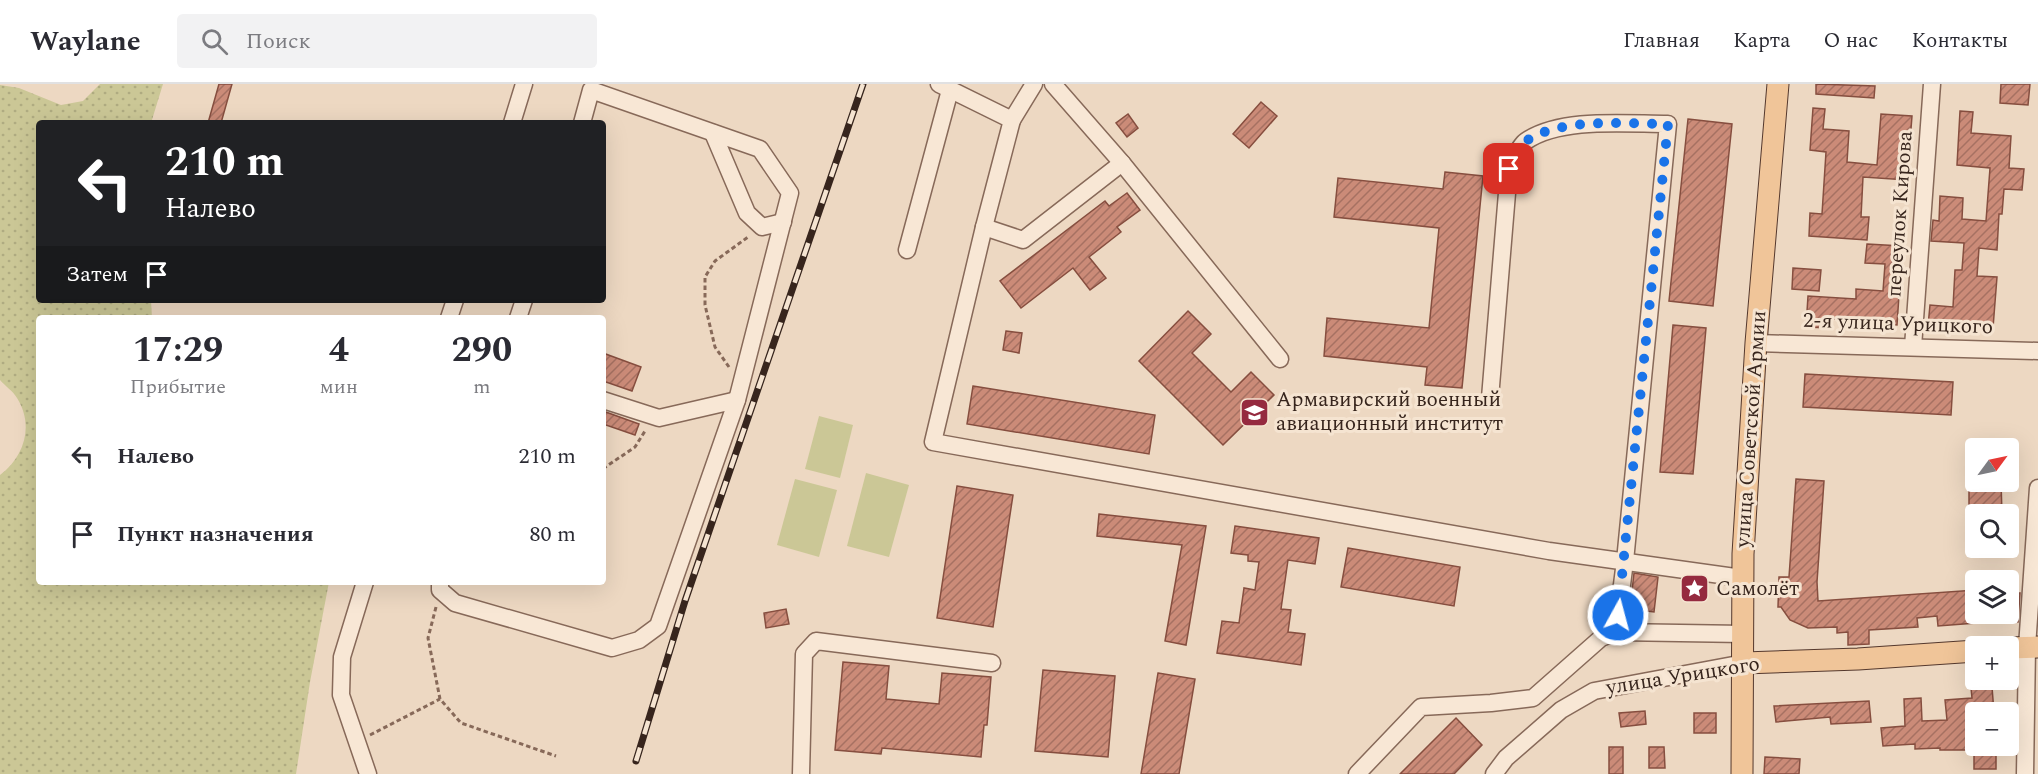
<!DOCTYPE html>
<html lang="ru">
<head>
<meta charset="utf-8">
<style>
  body { margin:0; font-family:Spectral,serif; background:#f2f2f3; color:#2b2b33; height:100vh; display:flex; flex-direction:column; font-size:22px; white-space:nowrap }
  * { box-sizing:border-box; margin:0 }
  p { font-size:20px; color:#7c7c81 }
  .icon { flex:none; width:33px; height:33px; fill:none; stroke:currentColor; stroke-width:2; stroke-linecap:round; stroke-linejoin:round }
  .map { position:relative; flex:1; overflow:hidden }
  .panel { position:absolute; left:36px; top:231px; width:570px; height:270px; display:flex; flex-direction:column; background:#fff; border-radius:6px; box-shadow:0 6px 24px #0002 }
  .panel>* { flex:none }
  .top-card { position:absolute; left:36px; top:36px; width:570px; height:183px; border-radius:6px; box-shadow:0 6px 24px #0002; background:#202124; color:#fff; overflow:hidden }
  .needle { width:39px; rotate:57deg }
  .controls { position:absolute; left:1965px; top:354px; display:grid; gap:12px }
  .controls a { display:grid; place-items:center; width:54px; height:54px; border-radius:6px; background:#fff; box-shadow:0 6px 24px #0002; font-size:30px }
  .pin { position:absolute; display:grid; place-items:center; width:51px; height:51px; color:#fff; margin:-26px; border-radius:12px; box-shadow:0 3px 9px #0006 }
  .me { position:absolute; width:66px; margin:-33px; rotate:7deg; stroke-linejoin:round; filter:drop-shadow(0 0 4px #0008) }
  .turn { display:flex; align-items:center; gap:21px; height:126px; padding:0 30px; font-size:27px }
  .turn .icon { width:78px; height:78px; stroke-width:2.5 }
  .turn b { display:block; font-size:42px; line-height:51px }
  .then { display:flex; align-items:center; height:57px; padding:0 30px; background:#0003; gap:12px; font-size:22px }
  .eta { display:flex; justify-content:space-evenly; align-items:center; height:102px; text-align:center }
  .eta b { font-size:36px; font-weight:700; line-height:42px }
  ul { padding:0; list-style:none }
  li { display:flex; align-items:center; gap:18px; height:78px; padding:0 30px }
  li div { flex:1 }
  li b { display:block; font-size:22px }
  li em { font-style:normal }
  header { display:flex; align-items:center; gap:36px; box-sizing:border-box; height:84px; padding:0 30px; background:#fff; border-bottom:2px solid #e1e1e2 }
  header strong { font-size:28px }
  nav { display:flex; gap:33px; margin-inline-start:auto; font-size:21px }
  .search { width:420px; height:54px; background:#f2f2f3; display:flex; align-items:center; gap:15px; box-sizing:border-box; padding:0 21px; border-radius:6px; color:#7c7c81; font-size:22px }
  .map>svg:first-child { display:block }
  .grass { fill:url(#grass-dots) }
  .park { fill:#cbc796 }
  .building { fill:url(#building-hatch); stroke:#864e3f; stroke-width:1.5 }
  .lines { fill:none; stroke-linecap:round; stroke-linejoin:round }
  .minor-casing { stroke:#876959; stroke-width:19 }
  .major-casing { stroke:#54382d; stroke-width:23 }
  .path { stroke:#876959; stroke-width:3; stroke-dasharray:4.5 3; stroke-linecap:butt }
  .minor { stroke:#f8e7d5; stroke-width:16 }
  .major { stroke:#f0c599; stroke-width:21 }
  .rail-casing { stroke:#37251d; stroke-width:7 }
  .rail { stroke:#f5e4d1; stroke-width:4.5; stroke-dasharray:14; stroke-linecap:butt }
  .route { stroke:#1a73e8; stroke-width:10; stroke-dasharray:0 18 }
  .labels { text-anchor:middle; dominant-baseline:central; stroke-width:6; stroke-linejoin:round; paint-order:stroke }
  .street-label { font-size:21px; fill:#37251d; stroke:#f5e4d1 }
  .poi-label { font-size:21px; fill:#37251d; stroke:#f5e4d1; text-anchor:start }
</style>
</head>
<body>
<header>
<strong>Waylane</strong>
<div class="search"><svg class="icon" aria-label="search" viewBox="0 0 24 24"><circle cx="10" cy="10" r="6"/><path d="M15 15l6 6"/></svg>Поиск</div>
<nav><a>Главная</a><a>Карта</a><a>О нас</a><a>Контакты</a></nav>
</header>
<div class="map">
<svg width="2038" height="690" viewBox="0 0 2038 690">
  <defs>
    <pattern id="grass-dots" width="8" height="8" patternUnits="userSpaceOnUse" patternTransform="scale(1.5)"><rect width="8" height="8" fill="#cbc796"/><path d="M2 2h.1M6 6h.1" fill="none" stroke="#afab81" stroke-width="1.8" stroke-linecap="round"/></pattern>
    <pattern id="building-hatch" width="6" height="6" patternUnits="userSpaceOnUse" patternTransform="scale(1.5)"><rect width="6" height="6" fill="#cb8b78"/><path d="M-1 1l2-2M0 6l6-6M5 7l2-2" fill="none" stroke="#a67162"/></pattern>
  </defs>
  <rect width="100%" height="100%" fill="#edd8c2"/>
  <path class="grass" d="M100 0H163L151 39H39V216H151L152 234H39V498H329L310 598 296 690H0V391C25 372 34 341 17 314 13 307 5 302 0 296V1L19 4 61 21 83 17Z"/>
  <g class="park">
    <path d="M819 332 853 341 840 394 805 385Z"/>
    <path d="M866 389 909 401 889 473 847 462Z"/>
    <path d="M795 395 837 406 819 473 777 461Z"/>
  </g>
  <g class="building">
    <path d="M219 0H232L221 39H208Z"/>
    <path d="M1816 0 1875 2 1874 14 1816 10Z"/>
    <path d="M2001 0H2030L2028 21 2000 19Z"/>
    <path d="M1261 18 1277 32 1249 64 1233 50Z"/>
    <path d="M1813 24 1825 25 1823 45 1849 47 1847 78 1877 81 1881 30 1912 32 1907 96 1863 93 1861 133H1869L1867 156 1809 152 1810 129 1822 130 1826 68 1810 66Z"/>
    <path d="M1960 27 1973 28 1971 49 2011 52 2009 84 2024 85 2022 106 2004 105 2002 130H1999L1997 166 1979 164 1977 192 1997 193 1993 244 1952 241V244L1928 242 1930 221 1953 223 1955 186H1962L1964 159 1931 157 1933 136 1939 137 1940 112 1963 114 1962 135 1986 137 1990 84 1957 81Z"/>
    <path d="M1128 30 1138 44 1127 53 1116 39Z"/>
    <path d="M1688 35 1732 40 1713 222 1669 217Z"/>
    <path d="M1445 88 1483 92 1462 304 1425 301 1427 283 1324 272 1327 234 1429 244 1439 144 1334 133 1338 94 1443 105Z"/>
    <path d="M1127 109 1140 126 1117 143 1121 148 1089 173 1106 194 1090 206 1073 184 1021 224 1000 197 1105 117 1109 122Z"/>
    <path d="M1867 160 1902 162 1901 181H1898L1896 211H1899L1897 241 1832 235 1831 244 1806 243 1808 212 1856 215V205L1883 207 1885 180 1865 179Z"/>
    <path d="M1793 184 1821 186 1819 207 1792 205Z"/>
    <path d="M1188 227 1211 250 1192 269 1231 308 1251 288 1274 311 1223 361 1139 277Z"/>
    <path d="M1673 241 1706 244 1693 390 1660 388Z"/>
    <path d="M1006 247 1022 249 1019 269 1003 266Z"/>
    <path d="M603 269 641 283 632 307 603 297Z"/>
    <path d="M1805 290 1953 298 1951 331 1803 323Z"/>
    <path d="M973 302 1155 331 1149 370 967 340Z"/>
    <path d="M603 327 639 340 635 351 603 340Z"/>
    <path d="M1796 395 1824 397 1817 498 1818 517 1976 506V539L1938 542 1937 532 1917 534 1918 543 1869 546V560L1848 561V548L1837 549V543L1808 544 1790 536 1781 523H1778L1779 493H1789Z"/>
    <path d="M1969 398H2001L2002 430H1969Z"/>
    <path d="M957 402 1013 411 993 543 937 534Z"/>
    <path d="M1099 430 1206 442 1186 561 1165 557 1182 461 1097 452Z"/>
    <path d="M1235 442 1319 454 1315 480 1288 476 1281 525 1291 526 1288 548 1305 550 1301 581 1217 569 1222 537 1239 539 1244 504 1255 506 1259 478 1248 477V471L1231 469Z"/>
    <path d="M1348 464 1460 483 1454 522 1341 503Z"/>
    <path d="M1634 489 1658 493 1654 528 1630 525Z"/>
    <path d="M2008 509H2020L2018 538 2008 537Z"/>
    <path d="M786 525 789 540 766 544 764 529Z"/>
    <path d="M843 578 889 582 886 615 939 620 942 589 991 593 987 641H984L981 673 882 664 881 670 835 666Z"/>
    <path d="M1043 586 1115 592 1108 673 1035 667Z"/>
    <path d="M1158 589 1195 595 1179 690H1141Z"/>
    <path d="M1992 603 1994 628H1976V666H1940V664L1915 665V660L1883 662 1881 644 1905 642 1904 615 1921 614 1922 637 1947 636 1945 616 1972 614 1971 604Z"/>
    <path d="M1869 617 1871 638 1831 640 1830 633 1776 638 1774 622Z"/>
    <path d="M1645 627 1646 640 1621 643 1619 629Z"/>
    <rect x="1694" y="629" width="22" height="20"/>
    <path d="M1456 634 1482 661 1454 690H1400Z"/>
    <rect x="1609" y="663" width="14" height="27"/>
    <path d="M1649 663H1664L1665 684H1649Z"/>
    <rect x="1974" y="670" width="22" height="15"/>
    <path d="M1765 673 1800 675 1799 690H1764Z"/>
  </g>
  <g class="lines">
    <defs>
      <g id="minor">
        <path d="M939 0 1012 36 984 143 933 358 1549 467 1742 494"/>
        <path d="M1053 0 1122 79 1280 275"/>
        <path d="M1012 36 1034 0"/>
        <path d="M512 39 524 0"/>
        <path d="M713 49 747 129 762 143 783 138"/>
        <path d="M984 143 1023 156 1122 79"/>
        <path d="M907 166 950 6"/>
        <path d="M449 234 455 216"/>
        <path d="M518 234 524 216"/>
        <path d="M1756 259 2038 267"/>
        <path d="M1913 263 1932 0"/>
        <path d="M1490 314 1509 85C1513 77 1519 62 1526 57 1561 33 1626 40 1668 40L1625 477 1616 548"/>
        <path d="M603 316 659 334 737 316"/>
        <path d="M365 498 342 573 341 611 368 690"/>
        <path d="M440 498V506L455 519 612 564 639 556 658 542 737 316 790 109 760 65 591 6 582 39"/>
        <path d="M801 690 804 570 816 557 992 579"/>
        <path d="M1357 690 1421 623 1491 619 1533 614 1601 554 1616 548 1744 550"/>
        <path d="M1494 690 1506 674 1561 626 1594 607 1744 579"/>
        <path d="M2025 690 2027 563 2038 404"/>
      </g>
      <g id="major">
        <path d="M2008 564 2038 563"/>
        <path d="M1744 579 1858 575 1976 567"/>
        <path d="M1742 690 1743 470 1756 259 1778 0"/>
      </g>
    </defs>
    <use href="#minor" class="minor-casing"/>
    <use href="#major" class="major-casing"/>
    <g class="path">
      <path d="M729 283 715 263 705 221V193L715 177 748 153"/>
      <path d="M603 383 604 384 635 363 645 347"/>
      <path d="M436 523 428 554 440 615 461 639 556 672"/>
      <path d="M370 651 440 615"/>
    </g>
    <use href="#minor" class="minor"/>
    <use href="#major" class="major"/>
    <defs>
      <path id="rail" d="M636 677 685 517 863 0"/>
    </defs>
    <use href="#rail" class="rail-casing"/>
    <use href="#rail" class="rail"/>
  </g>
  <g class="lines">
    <path class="route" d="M1509 85C1513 77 1519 62 1526 57 1562 33 1626 40 1668 40L1618 531"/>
  </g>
  <defs>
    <symbol id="university-square" viewBox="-11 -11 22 22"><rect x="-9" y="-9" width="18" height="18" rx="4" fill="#952a3f" stroke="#f5e4d1"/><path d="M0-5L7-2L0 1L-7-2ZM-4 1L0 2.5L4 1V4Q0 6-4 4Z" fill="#fff"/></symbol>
    <symbol id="sight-square" viewBox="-11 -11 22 22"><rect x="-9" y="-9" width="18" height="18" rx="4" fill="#952a3f" stroke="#f5e4d1"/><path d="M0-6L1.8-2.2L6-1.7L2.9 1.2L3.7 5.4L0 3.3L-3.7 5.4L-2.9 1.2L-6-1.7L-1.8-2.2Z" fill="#fff"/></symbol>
  </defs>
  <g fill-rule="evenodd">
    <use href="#university-square" x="1238" y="312" width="33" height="33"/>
    <use href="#sight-square" x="1678" y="488" width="33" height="33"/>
  </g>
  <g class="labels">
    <g class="street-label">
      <text transform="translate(1900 130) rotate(-86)">переулок Кирова</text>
      <text transform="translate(1898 240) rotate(2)">2-я улица Урицкого</text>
      <text transform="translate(1751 345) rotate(-86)">улица Советской Армии</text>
      <text transform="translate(1683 592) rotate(-9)">улица Урицкого</text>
    </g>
    <g class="poi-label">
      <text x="1276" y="316">Армавирский военный<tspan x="1276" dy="24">авиационный институт</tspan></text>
      <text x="1716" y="505">Самолёт</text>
    </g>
  </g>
</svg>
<div class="controls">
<a><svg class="needle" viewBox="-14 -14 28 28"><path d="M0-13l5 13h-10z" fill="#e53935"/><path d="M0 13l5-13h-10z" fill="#7c7c81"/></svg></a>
<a><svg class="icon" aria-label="search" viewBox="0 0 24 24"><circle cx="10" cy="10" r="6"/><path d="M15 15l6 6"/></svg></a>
<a><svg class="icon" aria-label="layers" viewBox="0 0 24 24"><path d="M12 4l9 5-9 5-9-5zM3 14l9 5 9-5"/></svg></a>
<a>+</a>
<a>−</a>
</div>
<div class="pin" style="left:1509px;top:85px;background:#d93025"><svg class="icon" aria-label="arrive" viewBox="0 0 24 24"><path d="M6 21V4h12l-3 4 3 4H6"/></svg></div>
<svg class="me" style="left:1618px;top:531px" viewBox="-20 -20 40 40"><circle r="17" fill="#1a73e8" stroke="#fff" stroke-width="3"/><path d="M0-11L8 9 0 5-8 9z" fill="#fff"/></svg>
<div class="top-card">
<div class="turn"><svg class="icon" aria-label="left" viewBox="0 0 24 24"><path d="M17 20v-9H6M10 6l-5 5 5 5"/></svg><div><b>210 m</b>Налево</div></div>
<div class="then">Затем<svg class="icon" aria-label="arrive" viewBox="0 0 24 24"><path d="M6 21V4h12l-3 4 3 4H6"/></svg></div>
</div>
<section class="panel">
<div class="eta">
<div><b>17:29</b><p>Прибытие</p></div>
<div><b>4</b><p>мин</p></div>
<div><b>290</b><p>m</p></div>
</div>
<ul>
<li><svg class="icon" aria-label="left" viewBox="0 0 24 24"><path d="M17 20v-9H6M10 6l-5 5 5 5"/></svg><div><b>Налево</b></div><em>210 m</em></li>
<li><svg class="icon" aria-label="arrive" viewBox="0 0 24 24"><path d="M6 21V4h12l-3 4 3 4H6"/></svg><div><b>Пункт назначения</b></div><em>80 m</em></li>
</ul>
</section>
</div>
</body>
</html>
